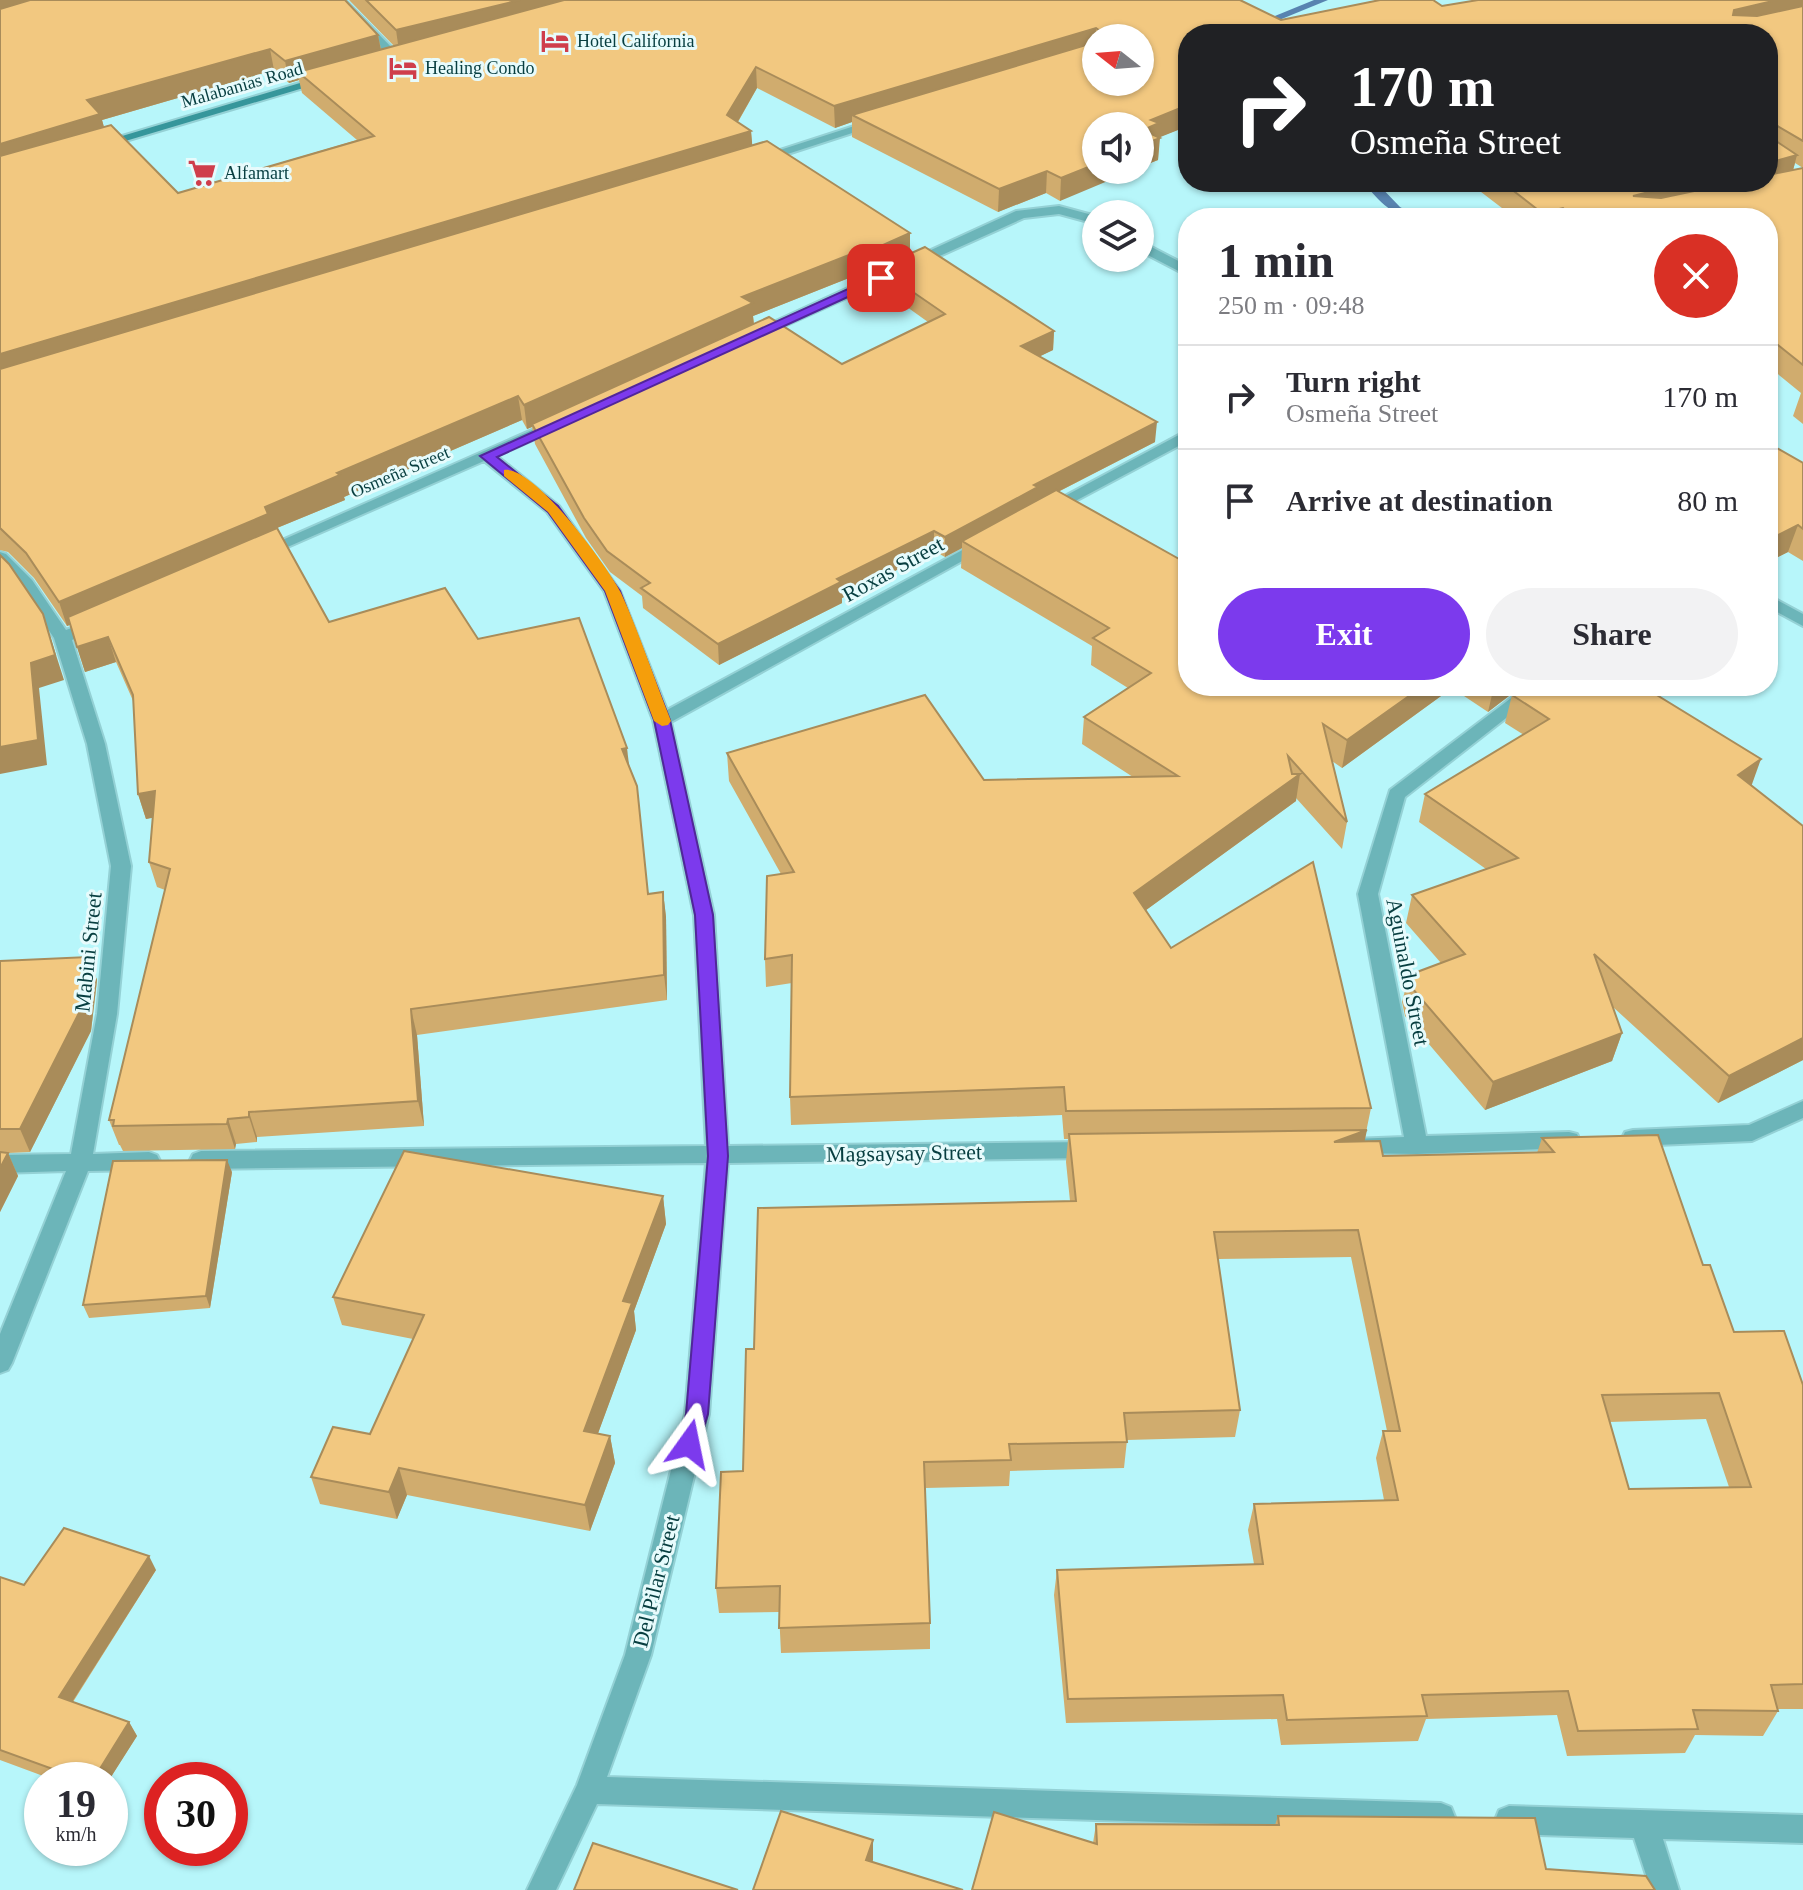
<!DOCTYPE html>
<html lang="en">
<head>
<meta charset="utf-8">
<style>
  body { margin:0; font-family:"Times New Roman",serif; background:#f2f2f3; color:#2b2b33; height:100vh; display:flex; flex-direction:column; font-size:30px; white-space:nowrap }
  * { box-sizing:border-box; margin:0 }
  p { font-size:26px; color:#7c7c81 }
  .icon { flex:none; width:44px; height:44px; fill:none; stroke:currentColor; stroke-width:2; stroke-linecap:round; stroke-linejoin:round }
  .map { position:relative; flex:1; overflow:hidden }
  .details { position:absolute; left:1178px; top:208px; width:600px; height:488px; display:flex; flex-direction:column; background:#fff; border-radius:32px; box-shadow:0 2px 6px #0004 }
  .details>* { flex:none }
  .top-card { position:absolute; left:1178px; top:24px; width:600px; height:168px; border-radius:32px; box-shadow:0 2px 6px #0004; background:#202124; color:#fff; overflow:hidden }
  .needle { width:52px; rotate:287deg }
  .buttons { position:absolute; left:1082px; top:24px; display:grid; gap:16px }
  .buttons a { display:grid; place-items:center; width:72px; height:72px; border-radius:50%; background:#fff; box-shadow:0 2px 6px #0004; font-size:40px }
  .speed { position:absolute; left:24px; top:1762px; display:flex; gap:16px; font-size:40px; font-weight:700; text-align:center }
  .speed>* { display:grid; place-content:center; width:104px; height:104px; border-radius:50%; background:#fff; box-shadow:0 2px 6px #0004; line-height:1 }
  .speed small { font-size:20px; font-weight:400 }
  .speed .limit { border:12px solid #d22; background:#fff; color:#111 }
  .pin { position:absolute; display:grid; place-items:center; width:68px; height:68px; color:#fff; margin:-34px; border-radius:16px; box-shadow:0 4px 12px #0006 }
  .me { position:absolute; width:88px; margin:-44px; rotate:12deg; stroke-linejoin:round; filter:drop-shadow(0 0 6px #0008) }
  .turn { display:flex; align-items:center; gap:28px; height:168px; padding:0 40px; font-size:36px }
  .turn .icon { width:104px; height:104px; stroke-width:2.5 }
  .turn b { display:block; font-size:56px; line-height:68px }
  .round { display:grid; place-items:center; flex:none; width:84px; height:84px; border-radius:42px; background:#f2f2f3 }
  .summary { display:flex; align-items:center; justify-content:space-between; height:136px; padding:0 40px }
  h1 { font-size:48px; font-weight:700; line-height:60px }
  .action { display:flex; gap:16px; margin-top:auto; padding:16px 40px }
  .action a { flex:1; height:92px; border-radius:48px; background:#7c3aed; color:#fff; font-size:32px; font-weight:700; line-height:92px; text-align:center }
  .action a+a { background:#f2f2f3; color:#2b2b33 }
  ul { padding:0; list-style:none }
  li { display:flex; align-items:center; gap:24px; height:104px; padding:0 40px; border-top:2px solid #e1e1e2 }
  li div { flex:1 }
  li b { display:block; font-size:30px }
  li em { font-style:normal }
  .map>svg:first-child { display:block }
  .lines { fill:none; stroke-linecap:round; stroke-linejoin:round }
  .stream { fill:#5883b0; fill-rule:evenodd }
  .minor-casing { stroke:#94d1d5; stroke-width:4 }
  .secondary-casing { stroke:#94d1d5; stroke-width:4 }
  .minor { fill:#6cb5b9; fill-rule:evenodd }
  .secondary { fill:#36969b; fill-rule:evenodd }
  .wall { fill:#d0ac6e; fill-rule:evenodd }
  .shaded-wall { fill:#a98c5a }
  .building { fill:#f2c880; stroke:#a98c5a; stroke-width:2; fill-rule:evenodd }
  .route { fill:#7c3aed; stroke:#51269a; stroke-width:2 }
  .slow { fill:#f59e0b }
  .labels { text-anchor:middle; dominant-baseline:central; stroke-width:6; stroke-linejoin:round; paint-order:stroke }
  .far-poi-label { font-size:18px; fill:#073e40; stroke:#e7fbfc; text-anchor:start }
  .far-street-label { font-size:18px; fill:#073e40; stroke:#e7fbfc }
  .street-label { font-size:22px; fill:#073e40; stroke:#e7fbfc }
</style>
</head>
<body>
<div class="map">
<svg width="1803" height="1890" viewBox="0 0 1803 1890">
  <rect width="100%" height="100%" fill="#b7f6fa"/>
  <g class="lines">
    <g class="stream">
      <path d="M1314 0H1328L1245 34H1231Z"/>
      <path d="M1363 182H1376L1400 207 1420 218C1393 218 1380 202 1363 182Z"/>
    </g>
    <defs>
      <g id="minor">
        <path d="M333 0H345L400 56V62H392Z"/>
        <path d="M873 120 883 123 763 162 752 159Z"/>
        <path d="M1059 206 1096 216V224L1059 214 1024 218 760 337 748 334 1016 211Z"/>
        <path d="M1140 241 1188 266V276L1140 251Z"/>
        <path d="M559 418 567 423 564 426 497 456 559 506 620 591 667 710 979 541 985 539 993 544 671 722 714 915 728 1146 1093 1142 1101 1144 1104 1150 1101 1156 1093 1158 728 1163 709 1414 651 1655 607 1777 1441 1803 1451 1807 1455 1817 1451 1827 1441 1831 597 1804 556 1890H527L577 1785 625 1655 685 1414 706 1163 201 1169 193 1166 190 1160 193 1154 201 1151 706 1146 694 915 653 720 604 591 547 512 484 461 267 556 261 558 253 553Z"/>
        <path d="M1188 430V441L1051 514H1039L1037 511Z"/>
        <path d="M0 552 6 554 32 580 66 630 96 619 105 624 72 640 105 744 131 866 117 1014 93 1154 149 1152 157 1155 160 1161 157 1167 149 1170 88 1171 12 1363 8 1370 0 1373V1334L66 1171 0 1173V1155L71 1154 97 1014 111 866 87 744 54 638 20 587 0 567Z"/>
        <path d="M1768 595 1803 614V626L1768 607Z"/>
        <path d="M1527 686H1547L1405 797 1378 894 1426 1136 1569 1132 1577 1134 1580 1140 1577 1146 1569 1148 1417 1154 1345 1153 1342 1147 1345 1141 1353 1139 1404 1137 1358 894 1390 790Z"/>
        <path d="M1803 1101V1118L1752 1141 1633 1146 1625 1144 1622 1138 1625 1132 1633 1130 1749 1125Z"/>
        <path d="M1509 1806 1803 1815V1843L1663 1839 1679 1890H1651L1634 1838 1509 1834 1499 1830 1495 1820 1499 1810Z"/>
      </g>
      <path id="secondary" d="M320 77 330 80 102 148 92 145Z"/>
    </defs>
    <use href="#minor" class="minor-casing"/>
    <use href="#secondary" class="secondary-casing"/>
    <use href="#minor" class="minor"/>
    <use href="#secondary" class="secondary"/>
  </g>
  <g class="wall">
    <path d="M0 0 378 35 381 49 394 46 349 0H1240L1281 20 1442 6 1803 0V168L1795 163 1793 170 1803 168V424L1793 416 1801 393 1768 366V218H1515L1468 182H1768L1188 34V126L1159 137 1158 160 1140 167V126L1060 201 1046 193 998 212 852 137V122L835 128 757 88 738 122 751 131 752 145 910 254 1054 331 1053 350 1040 356 1155 442 1058 492 1188 686H1522L1488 712 1452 688 1342 768 1332 761 1347 822 1342 849 1296 798V801L1146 910 1171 948 1371 1108 1364 1142 1383 1156 1537 1153 1542 1138 1703 1265 1734 1332 1803 1385V1709H1777L1778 1711 1763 1736 1695 1735 1685 1753 1567 1756 1557 1715 1426 1719 1418 1741 1281 1745 1277 1719 1066 1723 1054 1595 1057 1570 1254 1564 1248 1530 1254 1504 1384 1500 1376 1458 1383 1431H1387L1351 1257 1218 1259 1240 1410 1235 1437 1127 1440 1124 1468 1010 1471 1009 1486 925 1488 930 1623V1649L781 1653 779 1612 719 1613 716 1588 743 1471 754 1349 1070 1201 1066 1162 1068 1139H1064L1062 1115 791 1125 790 1097 792 983 766 987 765 959 781 874 729 781 727 753 984 780 1133 777 1082 744 1084 717 1128 688 1091 665 1092 646 961 568 962 548 945 557 934 551 842 598V603L719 665 643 608 642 596 610 572 586 538 535 444 532 427 527 429 522 420 344 497 345 500 277 528 329 622 478 639 630 769 648 894 663 892 666 917 667 1000 417 1035 424 1126 257 1137V1142L236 1144 235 1149 123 1151 120 1145H119L109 1120 165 890 157 887 149 862 153 817 146 819 138 794 134 703 116 662 85 672 70 625 67 626 34 578 8 552 0 550ZM1096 38H1140L1096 82ZM274 70 289 83 299 80 302 93 357 140 178 193 104 127 102 120ZM878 270 879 287 928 322 842 364 754 324 753 316 859 274 863 277ZM1706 1419 1729 1487 1629 1489 1609 1422Z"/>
    <path d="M1768 443 1803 463V561L1788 552 1768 562Z"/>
    <path d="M1512 695 1752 786 1803 826V1060L1718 1103 1613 1007 1622 1033 1612 1061 1485 1110 1405 1016 1402 1002 1409 975 1441 963 1406 923 1412 895 1486 869 1419 822 1425 794 1524 735 1505 723Z"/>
    <path d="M88 957 97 980 91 1031 30 1152 8 1153 18 1176 0 1212V961Z"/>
    <path d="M232 1172 210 1308 89 1318 83 1305Z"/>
    <path d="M663 1196 666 1224 634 1311 636 1330 598 1433 610 1436 615 1463 590 1531 407 1495 397 1519 320 1504 311 1477 370 1434 413 1339 342 1325 333 1297Z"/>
    <path d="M156 1570 73 1702 129 1722 137 1736 109 1780H54L0 1760V1577L24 1585Z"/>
    <path d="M1278 1816 1546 1869 972 1890 1093 1843 1096 1824 1275 1825Z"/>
  </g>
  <g class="shaded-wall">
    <path d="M0 0H74L0 20Z"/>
    <path d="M520 0H607L399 51 396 30Z"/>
    <path d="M1777 0H1803V11L1728 31 1734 10Z"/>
    <path d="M1096 28 1095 49 852 115V122L835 128 834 106Z"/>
    <path d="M378 35 382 56 298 72 299 80 289 83 285 61Z"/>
    <path d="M270 49 274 70 102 120 106 135 0 168V144L87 100Z"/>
    <path d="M756 67 757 88 729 137 727 115Z"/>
    <path d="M1188 105V126L1158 138H1160L1158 160 1140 167V146L1143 130 1151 120Z"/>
    <path d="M751 131 753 153 0 380V354Z"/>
    <path d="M1797 155 1791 178 1627 218 1633 196 1689 182H1768V163Z"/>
    <path d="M1096 164V170H1134L1060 201 1061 178Z"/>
    <path d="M1047 171 1046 193 998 212 999 189Z"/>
    <path d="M1563 208 1560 218H1541L1542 213Z"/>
    <path d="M910 233V256L878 268V270L863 277V254Z"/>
    <path d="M859 251V274L753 316 754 326 532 424V427L527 429 524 405 742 297Z"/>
    <path d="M1054 331 1053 350 1020 366 1021 346Z"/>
    <path d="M518 396 522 420 344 497 345 500 272 530 274 538 67 626 59 602 337 473Z"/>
    <path d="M1157 422 1155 442 962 541V548L945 557V537L1034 485Z"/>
    <path d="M1798 525 1788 552 1768 562V540Z"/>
    <path d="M934 531V551L842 598V603L719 665 718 644 837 579Z"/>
    <path d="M43 614 64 680 39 688 47 765 0 774V747L31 663Z"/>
    <path d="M108 637 116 662 85 672 77 647Z"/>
    <path d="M1423 686H1452V688L1342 768 1347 740Z"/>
    <path d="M1494 686H1522L1488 712Z"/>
    <path d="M627 748 630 773 622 749Z"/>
    <path d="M1761 759 1751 787 1738 775Z"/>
    <path d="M1300 774 1296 801 1131 921 1134 893Z"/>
    <path d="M155 791 163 816 146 819 138 794Z"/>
    <path d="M663 892 666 917 667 1000 664 975Z"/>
    <path d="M88 957 97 980 91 1031 30 1152 20 1129Z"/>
    <path d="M411 1009 417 1035 424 1126 418 1101Z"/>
    <path d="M1622 1033 1612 1061 1485 1110 1493 1082Z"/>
    <path d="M1803 1038V1060L1718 1103 1729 1076Z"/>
    <path d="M249 1112 257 1137V1142L249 1117Z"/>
    <path d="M228 1119 236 1144 235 1149 227 1124Z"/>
    <path d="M1367 1130 1361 1158 1334 1142Z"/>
    <path d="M8 1153 18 1176 0 1212V1168Z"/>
    <path d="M227 1160 232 1172 210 1308 206 1296Z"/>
    <path d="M663 1196 666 1224 634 1311 636 1330 589 1458 584 1431 623 1301Z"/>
    <path d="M610 1436 615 1463 590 1531 585 1505Z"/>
    <path d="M399 1468 407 1495 397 1519 389 1492Z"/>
    <path d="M149 1556 156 1570 67 1710 59 1697Z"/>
    <path d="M129 1722 137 1736 109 1780H93Z"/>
    <path d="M873 1840V1860L867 1880 866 1860Z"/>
  </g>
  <g class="building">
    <path d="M30 0H345L378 35 285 61 270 49 87 100 100 114 0 144V9Z"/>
    <path d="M366 0H520L396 30Z"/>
    <path d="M564 0H1240L1281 20 1380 0H1433L1442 6 1478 0H1777L1734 10 1733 15 1757 16 1803 6V141L1774 124 1773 139 1797 155 1768 163V34H1188V105L1151 120 1159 123 1143 130 1160 138 1140 146V126H1096V164L1061 178 1047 171 999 189 852 115 1096 42V82H1140V38H1099L1100 31 1096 28 834 106 756 67 727 115 751 131 0 354V156L111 125 178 193 374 136 298 72Z"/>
    <path d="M767 141 910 233 863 254 859 251 742 297 753 303 524 405 518 396 337 473 340 475 265 507 268 514 59 602 26 553 0 528V369Z"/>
    <path d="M1803 168V365L1768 337V218H1574L1563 208 1542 213 1502 182H1689L1633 196 1661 198 1737 182H1768V175Z"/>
    <path d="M925 247 1054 331 1021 346 1157 422 1034 485 1038 487 945 537 934 531 837 579 841 582 718 644 641 588 650 583 607 551 584 518 532 424 769 317 842 364 945 314 878 268Z"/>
    <path d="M1768 443 1803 463V529L1798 525 1768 540Z"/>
    <path d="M1056 490 1188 564V686H1423L1347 740 1323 724 1347 822 1288 756 1292 774H1300L1134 893 1171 948 1313 862 1371 1108 1066 1111 1064 1087 790 1097 792 955 765 959 767 876 794 872 727 753 925 695 984 780 1178 776 1084 717 1151 673 1093 638 1109 628 962 541Z"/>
    <path d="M277 528 329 622 445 588 478 639 579 618 627 748 622 749 637 786 648 894 663 892 664 975 411 1009 418 1101 249 1112V1117L228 1119 227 1124 113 1126 114 1120H109L170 869 149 862 155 791 138 794 133 695 108 637 77 647 68 617Z"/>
    <path d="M0 555 9 564 43 614 55 655 31 663 38 740 0 747Z"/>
    <path d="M1523 686H1642L1761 759 1738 775 1803 826V1038L1729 1076 1594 954 1622 1033 1493 1082 1412 988 1409 975 1465 954 1412 895 1518 858 1425 794 1549 719 1512 695Z"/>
    <path d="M88 957 82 1007 20 1129H0V961Z"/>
    <path d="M1367 1130 1334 1142 1380 1141 1383 1156 1554 1152 1542 1138 1658 1135 1703 1265H1710L1734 1332 1784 1331 1803 1385V1684L1771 1685 1778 1711 1693 1710 1698 1729 1578 1731 1568 1691 1422 1695 1427 1716 1287 1720 1283 1695 1068 1699 1057 1570 1263 1564 1254 1504 1398 1500 1383 1431H1400L1358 1230 1214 1232 1240 1410 1124 1413 1127 1442 1009 1444 1011 1460 924 1462 930 1623 779 1628 780 1586 716 1588 721 1472 743 1471 746 1349H754L758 1208 1076 1201 1069 1134ZM1719 1393 1751 1487 1629 1489 1602 1395Z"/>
    <path d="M404 1151 663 1196 623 1301 632 1303 584 1431 610 1436 585 1505 399 1468 389 1492 311 1477 333 1427 370 1434 424 1315 333 1297Z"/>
    <path d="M0 1152 8 1153 0 1168Z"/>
    <path d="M227 1160 206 1296 83 1305 113 1161Z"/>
    <path d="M64 1528 149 1556 59 1697 129 1722 93 1780H83L0 1750V1577L24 1585Z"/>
    <path d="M781 1811 873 1840 866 1860 963 1890H753Z"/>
    <path d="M994 1812 1097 1844 1096 1824 1279 1825 1278 1816 1535 1818 1546 1869 1646 1876 1655 1890H972Z"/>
    <path d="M593 1843 738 1890H574Z"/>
  </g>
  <path class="route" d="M881 274 885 275V280L497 457 558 506 620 591 670 720 713 915 728 1156 708 1414 697 1451 689 1454 682 1451 678 1444 686 1414 708 1156 695 915 654 720 605 591 548 512 480 456Z"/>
  <path class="slow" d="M504 470C534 465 608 567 621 593 640 634 654 679 671 721L668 725 662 726 654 721 605 591 548 512 504 476Z"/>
  <defs>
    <symbol id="hotel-bare" viewBox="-9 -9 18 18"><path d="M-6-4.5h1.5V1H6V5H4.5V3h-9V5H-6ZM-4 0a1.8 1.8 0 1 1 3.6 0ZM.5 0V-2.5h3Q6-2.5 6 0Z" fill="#cf3e4b" stroke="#e7fbfc" stroke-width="2.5" paint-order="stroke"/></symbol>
    <symbol id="supermarket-bare" viewBox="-9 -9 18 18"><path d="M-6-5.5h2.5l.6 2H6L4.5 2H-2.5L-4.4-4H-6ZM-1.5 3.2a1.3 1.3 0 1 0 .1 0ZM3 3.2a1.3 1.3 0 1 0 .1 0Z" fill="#cf3e4b" stroke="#e7fbfc" stroke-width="2.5" paint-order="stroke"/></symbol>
  </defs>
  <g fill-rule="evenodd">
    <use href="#hotel-bare" x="535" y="21" width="40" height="40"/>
    <use href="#hotel-bare" x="383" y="48" width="40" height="40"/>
    <use href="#supermarket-bare" x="182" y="153" width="40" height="40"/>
  </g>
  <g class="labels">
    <g class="far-poi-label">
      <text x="577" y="41">Hotel California</text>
      <text x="425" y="68">Healing Condo</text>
      <text x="224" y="173">Alfamart</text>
    </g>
    <g class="far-street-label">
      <text transform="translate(242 85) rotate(-16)">Malabanias Road</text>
      <text transform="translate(400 472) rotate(-23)">Osmeña Street</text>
    </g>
    <g class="street-label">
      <text transform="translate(893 569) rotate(-29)">Roxas Street</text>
      <text transform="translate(88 952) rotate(-84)">Mabini Street</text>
      <text transform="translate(1408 972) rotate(79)">Aguinaldo Street</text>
      <text transform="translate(904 1153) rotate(-1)">Magsaysay Street</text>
      <text transform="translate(656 1581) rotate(-76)">Del Pilar Street</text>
    </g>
  </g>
</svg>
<div class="buttons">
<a><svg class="needle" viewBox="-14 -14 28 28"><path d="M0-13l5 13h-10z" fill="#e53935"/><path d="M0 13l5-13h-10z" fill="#7c7c81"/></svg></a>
<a><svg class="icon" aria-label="sound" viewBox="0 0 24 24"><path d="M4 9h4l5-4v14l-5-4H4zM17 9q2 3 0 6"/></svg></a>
<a><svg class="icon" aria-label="layers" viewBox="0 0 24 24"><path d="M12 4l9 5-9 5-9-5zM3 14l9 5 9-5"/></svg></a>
</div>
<div class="speed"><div>19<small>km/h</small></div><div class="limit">30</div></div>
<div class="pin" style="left:881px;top:278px;background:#d93025"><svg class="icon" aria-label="arrive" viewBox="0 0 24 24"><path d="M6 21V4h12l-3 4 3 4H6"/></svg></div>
<svg class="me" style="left:689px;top:1444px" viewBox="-20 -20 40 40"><path d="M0-17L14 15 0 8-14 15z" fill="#7c3aed" stroke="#fff" stroke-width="4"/></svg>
<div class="top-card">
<div class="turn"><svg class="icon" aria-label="right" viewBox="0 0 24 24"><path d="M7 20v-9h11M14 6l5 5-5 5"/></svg><div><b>170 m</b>Osmeña Street</div></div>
</div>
<section class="details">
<div class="summary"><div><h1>1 min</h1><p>250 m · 09:48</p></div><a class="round" style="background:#d93025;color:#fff"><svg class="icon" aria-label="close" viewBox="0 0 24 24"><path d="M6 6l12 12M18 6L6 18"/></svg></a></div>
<ul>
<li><svg class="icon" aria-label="right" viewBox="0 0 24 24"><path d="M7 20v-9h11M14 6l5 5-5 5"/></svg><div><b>Turn right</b><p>Osmeña Street</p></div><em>170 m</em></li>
<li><svg class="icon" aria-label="arrive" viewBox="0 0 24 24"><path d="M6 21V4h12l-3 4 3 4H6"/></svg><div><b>Arrive at destination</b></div><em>80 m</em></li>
</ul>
<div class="action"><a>Exit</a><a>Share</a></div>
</section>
</div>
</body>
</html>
